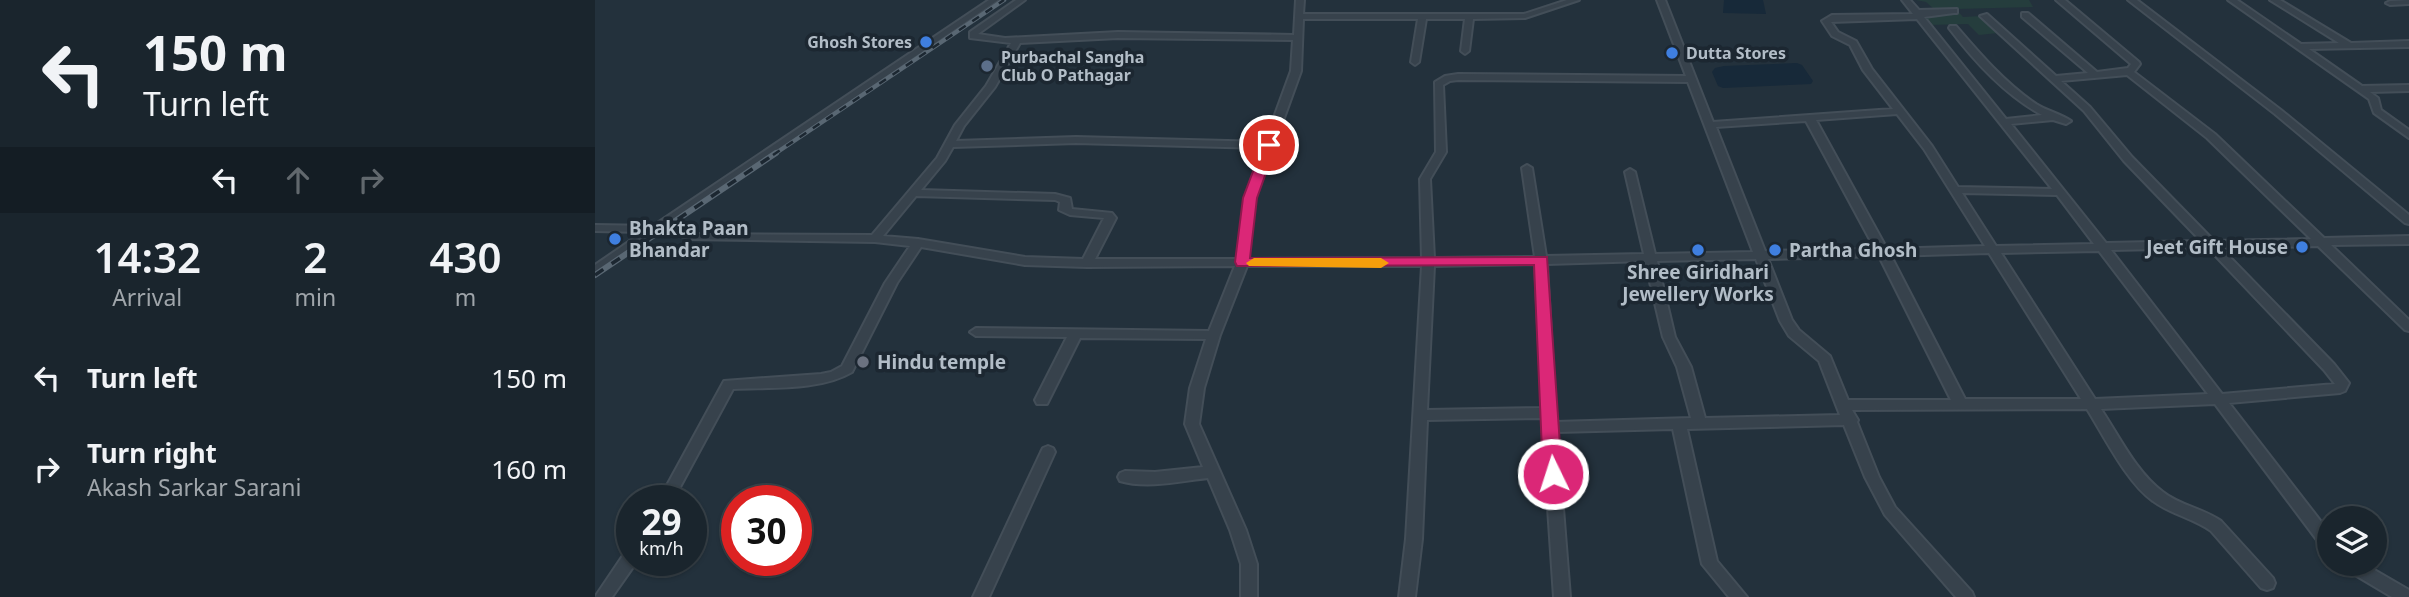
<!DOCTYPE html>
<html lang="en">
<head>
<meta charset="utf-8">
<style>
  body { margin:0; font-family:"Noto Sans",sans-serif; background:#273139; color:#f1f3f6; height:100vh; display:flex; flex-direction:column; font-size:26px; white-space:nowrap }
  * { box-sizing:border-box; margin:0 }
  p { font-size:23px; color:#9fa5aa }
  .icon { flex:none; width:38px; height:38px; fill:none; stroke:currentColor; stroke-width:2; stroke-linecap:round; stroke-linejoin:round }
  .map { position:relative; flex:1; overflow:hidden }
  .side { display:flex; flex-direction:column; background:#1a252d; width:595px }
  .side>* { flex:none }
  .banner { background:#1a252d; color:#f1f3f6; overflow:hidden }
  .buttons { position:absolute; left:1722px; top:506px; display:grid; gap:14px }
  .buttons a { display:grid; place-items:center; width:70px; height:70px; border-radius:50%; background:#1a252d; box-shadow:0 2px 5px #0004,0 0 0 2px #384249; font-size:35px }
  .speed { position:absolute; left:21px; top:485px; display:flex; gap:14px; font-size:35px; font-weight:700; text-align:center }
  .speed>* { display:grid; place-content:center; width:91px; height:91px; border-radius:50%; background:#1a252d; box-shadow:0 2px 5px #0004,0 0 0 2px #384249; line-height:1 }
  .speed small { font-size:18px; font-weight:400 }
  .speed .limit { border:10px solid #d22; background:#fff; color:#111 }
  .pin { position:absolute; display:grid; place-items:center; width:60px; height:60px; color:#fff; margin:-30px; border:4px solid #fff; border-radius:50%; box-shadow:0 2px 7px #0007 }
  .me { position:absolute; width:77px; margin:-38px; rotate:356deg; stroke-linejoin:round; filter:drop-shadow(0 0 5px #0008) }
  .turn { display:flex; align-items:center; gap:24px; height:147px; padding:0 28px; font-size:32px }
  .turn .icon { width:91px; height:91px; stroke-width:2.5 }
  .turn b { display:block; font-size:49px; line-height:60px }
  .lanes { display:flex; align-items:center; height:66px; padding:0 28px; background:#0003; justify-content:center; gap:35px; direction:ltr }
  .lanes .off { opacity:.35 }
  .eta { display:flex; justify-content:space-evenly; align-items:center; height:119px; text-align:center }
  .eta b { font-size:42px; font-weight:600; line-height:49px }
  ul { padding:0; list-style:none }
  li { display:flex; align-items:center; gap:21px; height:91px; padding:0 28px }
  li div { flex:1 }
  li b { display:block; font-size:26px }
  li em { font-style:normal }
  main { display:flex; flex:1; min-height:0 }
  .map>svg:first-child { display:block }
  .green { fill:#253d3d }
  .water { fill:#172939 }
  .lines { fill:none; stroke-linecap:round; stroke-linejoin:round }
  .street-casing { stroke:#434e58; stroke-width:4 }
  .street { fill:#37424c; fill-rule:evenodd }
  .rail-far1-casing { stroke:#596773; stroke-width:4.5 }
  .rail-casing { stroke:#596773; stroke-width:6 }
  .rail-far1 { stroke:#1c2731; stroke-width:2.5; stroke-dasharray:8; stroke-linecap:butt }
  .rail { stroke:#1c2731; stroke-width:3.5; stroke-dasharray:10; stroke-linecap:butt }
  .route { fill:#db2777; stroke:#8e194d; stroke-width:2 }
  .slow { fill:#f59e0b }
  .shop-dot { fill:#3f7fe0; stroke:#1c2731; stroke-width:2.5 }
  .service-dot { fill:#5c6f8a; stroke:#1c2731; stroke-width:2.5 }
  .worship-dot { fill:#6b7280; stroke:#1c2731; stroke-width:2.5 }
  .labels { text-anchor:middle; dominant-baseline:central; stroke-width:7; stroke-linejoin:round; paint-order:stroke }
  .far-poi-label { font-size:16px; font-weight:bold; fill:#b2bdc7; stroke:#1c2731; text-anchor:start }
  .poi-label { font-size:19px; font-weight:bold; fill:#b2bdc7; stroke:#1c2731; text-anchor:start }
</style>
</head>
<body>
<main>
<section class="side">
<div class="banner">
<div class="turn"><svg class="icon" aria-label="left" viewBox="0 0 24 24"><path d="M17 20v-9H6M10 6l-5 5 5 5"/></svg><div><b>150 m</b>Turn left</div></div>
<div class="lanes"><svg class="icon" aria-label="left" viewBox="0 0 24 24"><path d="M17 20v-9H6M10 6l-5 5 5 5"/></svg><svg class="icon off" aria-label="ahead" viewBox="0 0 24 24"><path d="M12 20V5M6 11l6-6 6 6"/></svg><svg class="icon off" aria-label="right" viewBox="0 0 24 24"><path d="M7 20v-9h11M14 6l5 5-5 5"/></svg></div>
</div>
<div class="eta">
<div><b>14:32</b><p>Arrival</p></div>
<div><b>2</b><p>min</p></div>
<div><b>430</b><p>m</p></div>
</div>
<ul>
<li><svg class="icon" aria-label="left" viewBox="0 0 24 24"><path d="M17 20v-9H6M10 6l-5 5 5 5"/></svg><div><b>Turn left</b></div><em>150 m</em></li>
<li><svg class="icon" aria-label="right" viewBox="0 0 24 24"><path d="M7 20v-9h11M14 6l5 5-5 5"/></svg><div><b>Turn right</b><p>Akash Sarkar Sarani</p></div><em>160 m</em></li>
</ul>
</section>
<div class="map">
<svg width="1814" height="597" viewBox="0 0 1814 597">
  <rect width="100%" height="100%" fill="#23313c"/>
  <path class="green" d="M1321 0H1434L1438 7 1361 9 1368 17 1386 16 1403 33 1384 35 1373 24 1335 25 1323 11 1339 9 1331 2Z"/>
  <g class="water">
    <path d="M1129 0H1168L1171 14 1128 13Z"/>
    <path d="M1202 63 1207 65 1218 81 1216 84 1128 88 1123 86 1117 72 1120 68 1129 66Z"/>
  </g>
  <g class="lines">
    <defs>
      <g id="street">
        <path d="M394 0H403L0 274V265L48 232 0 231V225L58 226Z"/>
        <path d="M421 0H430L383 34 410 38 523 32 699 35 701 0H709L708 14H929L972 0H984L930 18 878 19 874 51 870 54 866 51 870 19H831L824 62 820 65 816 62 823 19H708L706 71 660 198 653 259 827 258 825 179 841 152 840 82 850 76 863 74 1091 76 1062 0H1070L1118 122 1298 109 1268 70 1255 45 1237 36 1227 21 1237 15 1318 14 1307 0H1315L1324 10 1362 9V13H1359L1329 17 1411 119 1447 115C1410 95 1379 61 1354 28L1355 26H1361C1385 54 1410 83 1441 104 1452 111 1466 114 1476 121L1471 124 1458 120 1416 124 1511 243 1606 241 1529 161 1489 111 1385 16 1392 14 1461 76 1493 73 1427 17V13H1433L1502 72 1533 68 1536 64 1461 0H1470L1544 62 1545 64 1539 72 1620 134 1729 238 1814 236V244L1736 245 1814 320V331L1810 330 1723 246 1626 248 1739 364 1754 383 1750 391 1745 393 1634 403 1734 532V550L1728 548 1620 404 1506 409C1524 436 1541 472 1568 492 1584 505 1609 509 1626 521L1678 578 1680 583 1678 588 1672 590 1666 588 1616 531C1598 518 1575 514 1558 501 1532 483 1509 436 1492 409L1257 410 1263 420 1262 422 1284 477 1300 507 1377 592 1379 597H1361L1290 515 1270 477 1249 425 1092 429 1122 561 1152 597H1134L1107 564 1078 429 962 432 975 597H959L947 418 832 420 827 539 820 597H804L811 539 827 266H652L625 335 609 388 604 424 651 530 662 564V597H646V564L635 530 613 478C586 481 552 489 525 481L523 477 525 473 530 471 560 472 608 467 590 424 595 388 611 339 485 338 452 404H442L440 400 472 337 381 336 375 332 381 328 614 331 640 266 492 267 430 265 326 247 302 283 257 372C225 391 175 387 138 389L78 500H64L129 381 226 374 236 372 247 366 290 283 315 246 280 242 92 239 86 236 88 234 277 235 342 158 360 125 391 86 416 43 375 38V32ZM1322 19 1457 189 1363 187 1337 146 1277 69 1261 41 1243 32 1236 22ZM523 38 698 40 696 71 670 142 481 137 361 141 369 126 400 87 425 43ZM1532 75 1612 138 1716 239 1619 241 1537 157 1495 107 1466 81ZM863 80 1093 82 1158 252 1060 254 1040 172 1035 169 1030 172 1049 254 951 256 937 168 932 165 927 168 940 257 839 258 835 179 851 152 848 85 855 81ZM1302 114 1329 149 1390 246 1292 249 1221 120ZM1211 121 1280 249 1170 251 1121 127ZM481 143 668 148 650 198 642 259H500L521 218 517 213 477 209 475 198 460 194 326 190 350 161 358 147ZM1367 193 1462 195 1499 244 1401 246ZM321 196 460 200 465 202 464 210 475 215 509 218 488 259 430 257 323 239 288 236ZM1613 248 1729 370 1740 384 1627 394 1516 250ZM1504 251 1613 394 1500 399 1406 253ZM1394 253 1486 399H1370L1296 256ZM1284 256 1356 400H1253L1235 356 1204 330 1197 320 1173 259ZM1161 259 1185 321 1194 336 1224 361 1245 415 1110 418 1096 367 1080 337 1062 261ZM1050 261 1068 337 1082 367 1096 418 961 422 952 264ZM940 264 947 408 832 410 839 266Z"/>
        <path d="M1533 0H1542L1686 110 1814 215V224L1810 223 1680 114Z"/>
        <path d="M1633 0H1642L1706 44 1744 43 1675 0H1685L1756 43 1814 41V47L1714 49 1767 86 1814 85V91L1775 92 1783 98 1786 110 1814 130V138L1779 113 1774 99Z"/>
        <path d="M1814 0V4L1795 5 1791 3 1795 1Z"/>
        <path d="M453 446 458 448 460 452 394 597H378L446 452 448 448Z"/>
        <path d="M37 549V560H43L17 597H0L31 551Z"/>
        <path d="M1748 564H1769L1814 590V597H1797L1750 569Z"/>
      </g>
    </defs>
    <use href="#street" class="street-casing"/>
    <use href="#street" class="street"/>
    <defs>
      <path id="rail-far1" d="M178 155 409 0"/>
      <path id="rail" d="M0 275 181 153"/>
    </defs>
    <use href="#rail-far1" class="rail-far1-casing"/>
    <use href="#rail" class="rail-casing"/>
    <use href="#rail-far1" class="rail-far1"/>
    <use href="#rail" class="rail"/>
  </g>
  <path class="route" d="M674 141 681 145 662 198 655 258 952 257 967 474 964 480 958 482 951 480 948 474 939 265 642 266 640 262 648 198 668 145Z"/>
  <path class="slow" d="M659 258H786L794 263 786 268 654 266 651 263Z"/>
  <g class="shop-dot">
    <circle cx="331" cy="42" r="7"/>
    <circle cx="1077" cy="53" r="7"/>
    <circle cx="20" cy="239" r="7"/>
    <circle cx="1707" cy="247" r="7"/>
    <circle cx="1103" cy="250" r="7"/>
    <circle cx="1180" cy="250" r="7"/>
  </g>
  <circle class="service-dot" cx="392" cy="66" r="7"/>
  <circle class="worship-dot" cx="268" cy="362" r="7"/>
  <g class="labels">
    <g class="far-poi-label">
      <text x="317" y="42" text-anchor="end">Ghosh Stores</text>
      <text x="1091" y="53">Dutta Stores</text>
      <text x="406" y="57">Purbachal Sangha<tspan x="406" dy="18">Club O Pathagar</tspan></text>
    </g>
    <g class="poi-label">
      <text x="34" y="228">Bhakta Paan<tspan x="34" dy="22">Bhandar</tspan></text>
      <text x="1693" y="247" text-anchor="end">Jeet Gift House</text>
      <text x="1194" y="250">Partha Ghosh</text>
      <text x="1103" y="272" text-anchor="middle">Shree Giridhari<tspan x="1103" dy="22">Jewellery Works</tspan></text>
      <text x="282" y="362">Hindu temple</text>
    </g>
  </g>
</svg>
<div class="buttons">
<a><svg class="icon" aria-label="layers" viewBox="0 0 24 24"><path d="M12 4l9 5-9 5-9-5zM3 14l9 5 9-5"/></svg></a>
</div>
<div class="speed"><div>29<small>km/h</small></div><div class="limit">30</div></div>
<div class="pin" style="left:674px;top:145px;background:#d93025"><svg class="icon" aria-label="arrive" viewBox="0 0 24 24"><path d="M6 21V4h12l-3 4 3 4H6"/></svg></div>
<svg class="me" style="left:958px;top:474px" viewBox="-20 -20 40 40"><circle r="17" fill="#db2777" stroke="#fff" stroke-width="3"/><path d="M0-11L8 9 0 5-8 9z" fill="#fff"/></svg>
</div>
</main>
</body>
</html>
